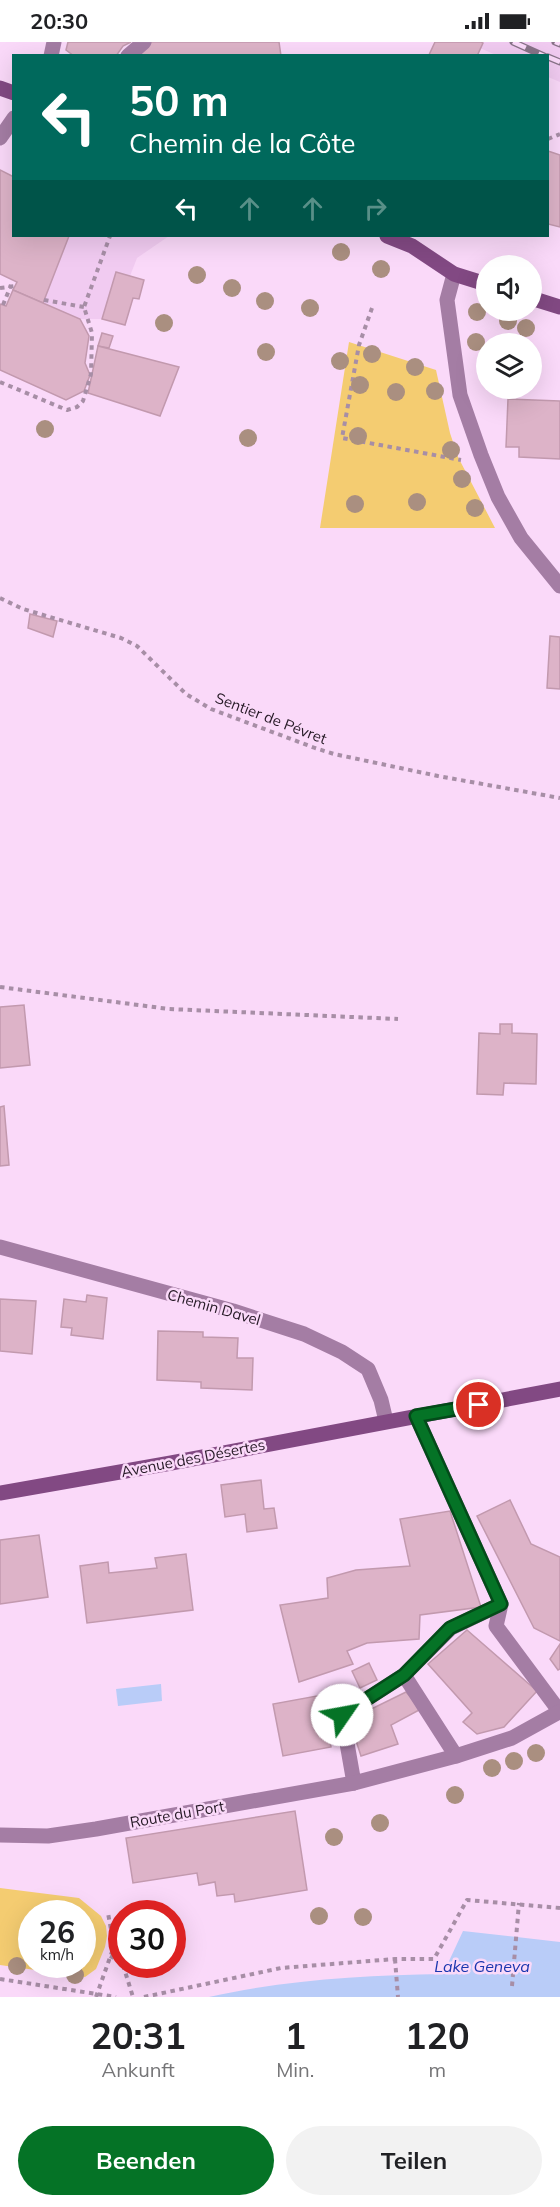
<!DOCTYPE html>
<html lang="de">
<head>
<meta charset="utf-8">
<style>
  body { margin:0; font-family:Mulish,sans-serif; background:#f2f2f2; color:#202124; height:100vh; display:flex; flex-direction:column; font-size:22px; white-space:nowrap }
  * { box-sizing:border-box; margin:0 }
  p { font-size:20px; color:#757577 }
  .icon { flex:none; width:33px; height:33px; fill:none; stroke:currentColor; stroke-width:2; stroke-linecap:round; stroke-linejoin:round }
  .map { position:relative; height:1955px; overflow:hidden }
  .sheet { display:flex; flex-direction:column; background:#fff; flex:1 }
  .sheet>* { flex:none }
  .top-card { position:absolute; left:12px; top:12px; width:537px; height:183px; border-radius:0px; box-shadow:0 6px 24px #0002; background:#00695c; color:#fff; overflow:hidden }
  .tools { position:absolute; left:476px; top:213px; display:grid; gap:12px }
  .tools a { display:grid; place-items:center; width:66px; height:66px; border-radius:50%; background:#fff; box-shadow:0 6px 24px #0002; font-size:30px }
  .speed { position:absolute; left:18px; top:1858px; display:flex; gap:12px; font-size:30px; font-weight:700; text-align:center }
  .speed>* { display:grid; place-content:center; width:78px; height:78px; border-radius:50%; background:#fff; box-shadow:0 6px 24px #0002; line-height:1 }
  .speed small { font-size:15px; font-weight:400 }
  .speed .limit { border:9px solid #d22; background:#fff; color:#111 }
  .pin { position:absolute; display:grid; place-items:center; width:51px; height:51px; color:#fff; margin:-26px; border:3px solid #fff; border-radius:50%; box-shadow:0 2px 6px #0007 }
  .me { position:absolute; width:66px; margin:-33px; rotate:57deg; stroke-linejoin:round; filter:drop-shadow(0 0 4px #0008) }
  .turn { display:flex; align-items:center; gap:21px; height:126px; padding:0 18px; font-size:27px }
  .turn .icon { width:78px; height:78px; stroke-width:2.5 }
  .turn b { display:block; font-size:42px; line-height:51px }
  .lanes { display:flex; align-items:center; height:57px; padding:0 18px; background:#0003; justify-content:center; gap:30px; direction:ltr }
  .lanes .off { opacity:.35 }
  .eta { display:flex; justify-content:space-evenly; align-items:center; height:102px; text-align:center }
  .eta b { font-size:36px; font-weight:700; line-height:42px }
  .button { display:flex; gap:12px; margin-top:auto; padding:12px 18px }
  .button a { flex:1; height:69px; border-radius:36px; background:#057326; color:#fff; font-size:24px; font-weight:700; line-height:69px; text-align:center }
  .button a+a { background:#f2f2f2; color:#202124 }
  .status { display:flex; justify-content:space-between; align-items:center; height:42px; padding:0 30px; background:#fff; direction:ltr }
  .status svg { height:16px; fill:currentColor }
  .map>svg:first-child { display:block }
  .built { fill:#f1cbf1 }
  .green { fill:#f4cc71; fill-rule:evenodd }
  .water { fill:#b9ccf8 }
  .building { fill:#ddb3c8; stroke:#c299ae; stroke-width:1.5 }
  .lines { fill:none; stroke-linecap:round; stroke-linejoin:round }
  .path { stroke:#a78ea6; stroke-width:4; stroke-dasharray:4.5 4.5; stroke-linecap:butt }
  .street { stroke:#a47da4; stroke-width:15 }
  .secondary { stroke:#824983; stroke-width:15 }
  .rail-casing { stroke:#887388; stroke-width:7 }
  .rail { stroke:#fad9f9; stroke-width:4.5; stroke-dasharray:14; stroke-linecap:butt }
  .tree { fill:#aa8f80 }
  .route-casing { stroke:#034b19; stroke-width:15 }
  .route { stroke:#057326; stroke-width:10 }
  .labels { text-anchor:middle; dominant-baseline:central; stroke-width:5; stroke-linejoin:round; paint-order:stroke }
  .street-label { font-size:15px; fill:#261a26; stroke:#fad9f9 }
  .water-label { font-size:16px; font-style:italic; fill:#1a36ae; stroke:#fad9f9 }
</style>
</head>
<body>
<div class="status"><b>20:30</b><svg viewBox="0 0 49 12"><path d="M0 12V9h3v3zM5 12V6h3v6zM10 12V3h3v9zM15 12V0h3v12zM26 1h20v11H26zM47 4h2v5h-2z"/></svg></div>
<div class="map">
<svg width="560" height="1955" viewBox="0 0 560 1955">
  <rect width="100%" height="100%" fill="#fad9f9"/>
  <g class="built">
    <path d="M466 0H560V40L548 35V14L496 13Z"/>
    <path d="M69 194H169L137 216 130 234 102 277H80L43 261Z"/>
  </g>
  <g class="green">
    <path d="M349 300 436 328 450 391 458 415 495 486H320Z"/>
    <path d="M0 1846 79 1856 101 1874 106 1884 107 1894 105 1905 96 1927 85 1935 0 1923ZM32 1872H82V1923H32Z"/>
  </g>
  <g class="water">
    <path d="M161 1642 162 1659 118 1664 116 1647Z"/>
    <path d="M463 1889 560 1900V1955H209C285 1938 365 1933 443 1932Z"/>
  </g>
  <g class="building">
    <path d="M68 0H131L123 4 116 14H74L66 8Z"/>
    <path d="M152 0H279L281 14H135Z"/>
    <path d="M435 0H481L483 1 477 14H431L429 13Z"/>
    <path d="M548 109 560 113V185L548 182Z"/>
    <path d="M0 128 14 135V194H69L43 261 13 248 17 240 0 232Z"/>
    <path d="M116 230 144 238 139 257 133 256 125 283 102 277Z"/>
    <path d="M13 248 80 277 89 294 85 321 90 333 84 349 66 358 0 328V262L6 264Z"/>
    <path d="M102 291 113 294 109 306 98 304Z"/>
    <path d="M98 304 179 325 160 374 88 351Z"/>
    <path d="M508 357 560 359V417L519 415V405H506Z"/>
    <path d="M30 572 57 579 53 595 28 586Z"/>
    <path d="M550 594 560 595V647L547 646Z"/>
    <path d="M24 963 30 1023 0 1026V965Z"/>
    <path d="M500 982H512V991L537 992 536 1042 504 1041 503 1053 477 1052 479 991 500 992Z"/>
    <path d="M4 1064 9 1123 0 1124V1065Z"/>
    <path d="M87 1253 107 1256 103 1297 71 1293 72 1286 61 1285 64 1257 86 1260Z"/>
    <path d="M0 1257 36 1259 32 1312 0 1309Z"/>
    <path d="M158 1289 203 1290V1295L238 1296 237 1316H253L252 1348 201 1346V1340L157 1338Z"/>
    <path d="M261 1438 264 1467 274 1466 277 1486 247 1490 245 1472 225 1475 221 1443Z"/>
    <path d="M510 1458 531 1502 560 1515V1599L534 1586 477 1474Z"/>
    <path d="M450 1469 481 1565 420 1573 419 1597 367 1601 347 1609 353 1622 299 1640 280 1563 328 1556 327 1536 356 1528 410 1524 400 1477Z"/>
    <path d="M39 1493 48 1555 0 1562V1498Z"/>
    <path d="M186 1512 193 1568 87 1581 80 1524 108 1520 109 1531 157 1526 155 1516Z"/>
    <path d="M467 1588 537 1649 504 1685 477 1692 463 1680 472 1671 428 1622Z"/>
    <path d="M560 1602V1627L558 1628 550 1617Z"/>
    <path d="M369 1621 377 1638 360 1646 352 1629Z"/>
    <path d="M406 1650 421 1667 391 1683 398 1702 361 1714 352 1686 359 1673Z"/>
    <path d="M322 1653 331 1705 283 1714 273 1662Z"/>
    <path d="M295 1769 307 1848 235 1860 234 1852 217 1854 215 1840 199 1843 197 1831 133 1841 126 1796Z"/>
  </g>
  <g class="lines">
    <g class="path">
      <path d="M548 97 560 92"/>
      <path d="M0 246 15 244"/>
      <path d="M44 258 84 265"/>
      <path d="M3 263 11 243"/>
      <path d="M372 266 359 303 342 396 461 418"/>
      <path d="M0 340 67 368 77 365 83 359 91 332 92 291 84 265 110 194"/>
      <path d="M0 556 23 567 121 596 137 604 186 652 211 667 315 706 334 712 438 734 560 756"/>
      <path d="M0 945 169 967 398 977"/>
      <path d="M110 1914 122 1920"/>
      <path d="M395 1917 398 1955"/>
      <path d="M123 1923 133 1955"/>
      <path d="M0 1937 116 1955"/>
      <path d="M512 1944 519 1861"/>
      <path d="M96 1955 114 1904 108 1871"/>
      <path d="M144 1955 281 1926 395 1917H434L467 1858 560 1866"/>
    </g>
    <g class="street">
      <path d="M51 14 54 0"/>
      <path d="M128 14 144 0"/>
      <path d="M0 96 14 76"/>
      <path d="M454 232 447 258 460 353 481 413 498 455 521 496 560 544"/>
      <path d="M0 1205 233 1269 304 1292 342 1310 368 1327 381 1358 386 1379"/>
      <path d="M416 1374 501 1562 496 1584 560 1670"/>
      <path d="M404 1633 456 1714"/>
      <path d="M354 1741 342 1673 404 1633 451 1586 501 1562"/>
      <path d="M0 1793 48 1794 96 1787 354 1741 456 1714 512 1696 559 1670"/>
    </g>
    <g class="secondary">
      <path d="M0 46 14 51"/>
      <path d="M387 194 412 204 454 232 486 242"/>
      <path d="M531 256 560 265"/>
      <path d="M0 1451 171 1421 560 1347"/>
    </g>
    <defs>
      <g id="rail">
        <path d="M513 0 544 14"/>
        <path d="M555 0 560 2"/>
        <path d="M548 15 560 20"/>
      </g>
    </defs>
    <use href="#rail" class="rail-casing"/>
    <use href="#rail" class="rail"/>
  </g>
  <g class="tree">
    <circle cx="341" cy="210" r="9"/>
    <circle cx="381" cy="227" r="9"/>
    <circle cx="197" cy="233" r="9"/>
    <circle cx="232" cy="246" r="9"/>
    <circle cx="265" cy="259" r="9"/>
    <circle cx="310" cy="266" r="9"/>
    <circle cx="477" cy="270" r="9"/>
    <circle cx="508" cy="279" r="9"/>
    <circle cx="164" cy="281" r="9"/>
    <circle cx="526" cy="286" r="9"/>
    <circle cx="476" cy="300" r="9"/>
    <circle cx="266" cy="310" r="9"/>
    <circle cx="372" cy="312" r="9"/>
    <circle cx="340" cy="319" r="9"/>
    <circle cx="415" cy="325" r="9"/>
    <circle cx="360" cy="343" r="9"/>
    <circle cx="435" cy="349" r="9"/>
    <circle cx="396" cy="350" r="9"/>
    <circle cx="45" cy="387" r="9"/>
    <circle cx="358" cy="394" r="9"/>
    <circle cx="248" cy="396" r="9"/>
    <circle cx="451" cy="408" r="9"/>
    <circle cx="462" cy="437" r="9"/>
    <circle cx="417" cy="460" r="9"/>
    <circle cx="355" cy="462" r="9"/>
    <circle cx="475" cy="466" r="9"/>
    <circle cx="536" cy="1711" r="9"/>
    <circle cx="514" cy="1719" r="9"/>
    <circle cx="492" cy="1726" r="9"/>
    <circle cx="455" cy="1753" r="9"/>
    <circle cx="380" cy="1781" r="9"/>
    <circle cx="334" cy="1795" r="9"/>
    <circle cx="319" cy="1874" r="9"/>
    <circle cx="363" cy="1875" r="9"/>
    <circle cx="17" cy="1924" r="9"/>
    <circle cx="75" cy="1933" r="9"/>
  </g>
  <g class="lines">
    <defs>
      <path id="route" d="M342 1673 404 1633 450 1586 501 1562 416 1374 479 1363"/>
    </defs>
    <use href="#route" class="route-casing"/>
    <use href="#route" class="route"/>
  </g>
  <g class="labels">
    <g class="street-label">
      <text transform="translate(271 676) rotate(21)">Sentier de Pévret</text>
      <text transform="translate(214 1265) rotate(16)">Chemin Davel</text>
      <text transform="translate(193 1416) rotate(-11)">Avenue des Désertes</text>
      <text transform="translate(177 1772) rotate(-10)">Route du Port</text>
    </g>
    <g class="water-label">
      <text x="482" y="1924">Lake Geneva</text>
    </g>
  </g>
</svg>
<div class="tools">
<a><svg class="icon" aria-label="sound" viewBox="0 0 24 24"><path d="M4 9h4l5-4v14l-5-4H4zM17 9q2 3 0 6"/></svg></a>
<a><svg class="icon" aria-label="layers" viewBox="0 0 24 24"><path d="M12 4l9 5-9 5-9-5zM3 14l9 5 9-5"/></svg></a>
</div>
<div class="speed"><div>26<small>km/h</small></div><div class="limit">30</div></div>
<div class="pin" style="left:479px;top:1363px;background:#d93025"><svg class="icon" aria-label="arrive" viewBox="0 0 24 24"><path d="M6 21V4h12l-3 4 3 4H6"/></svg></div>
<svg class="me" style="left:342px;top:1673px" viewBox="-20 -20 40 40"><circle r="19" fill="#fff"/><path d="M0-13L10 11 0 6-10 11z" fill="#057326"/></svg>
<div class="top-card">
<div class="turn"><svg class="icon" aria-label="left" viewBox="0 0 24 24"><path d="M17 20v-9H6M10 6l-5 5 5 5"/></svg><div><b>50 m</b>Chemin de la Côte</div></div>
<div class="lanes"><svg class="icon" aria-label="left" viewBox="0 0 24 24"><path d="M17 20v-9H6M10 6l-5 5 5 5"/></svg><svg class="icon off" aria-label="ahead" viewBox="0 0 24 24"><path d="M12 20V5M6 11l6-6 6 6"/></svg><svg class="icon off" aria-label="ahead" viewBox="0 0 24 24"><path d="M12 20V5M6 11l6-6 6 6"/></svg><svg class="icon off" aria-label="right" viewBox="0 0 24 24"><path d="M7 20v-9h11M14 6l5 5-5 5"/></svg></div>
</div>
</div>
<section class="sheet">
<div class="eta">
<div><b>20:31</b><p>Ankunft</p></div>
<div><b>1</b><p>Min.</p></div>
<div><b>120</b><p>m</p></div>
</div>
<div class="button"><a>Beenden</a><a>Teilen</a></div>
</section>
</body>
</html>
